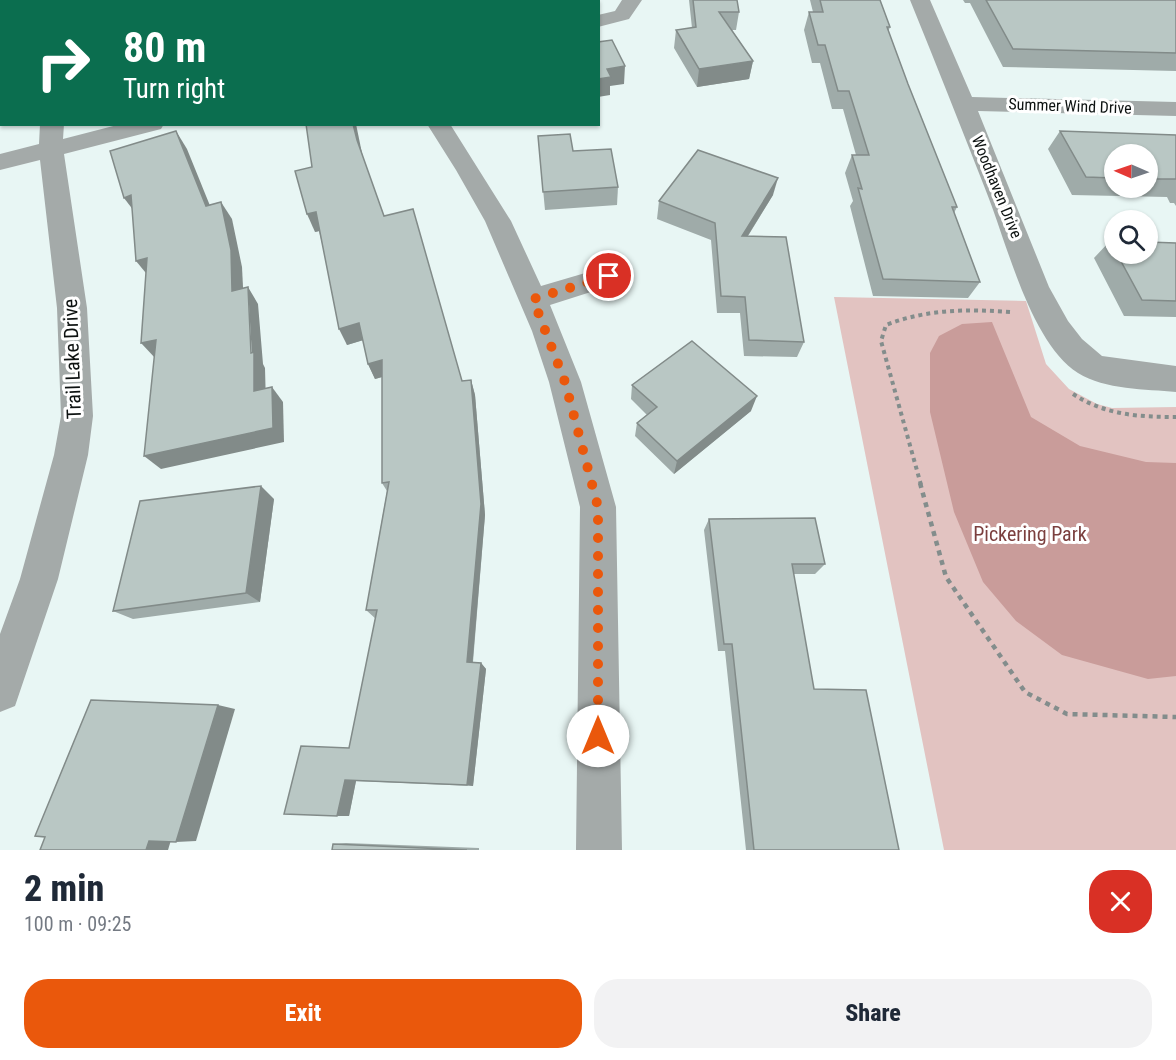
<!DOCTYPE html>
<html lang="en">
<head>
<meta charset="utf-8">
<style>
  body { margin:0; font-family:"Roboto Condensed",sans-serif; background:#f2f2f3; color:#1f2937; height:100vh; display:flex; flex-direction:column; font-size:22px; white-space:nowrap }
  * { box-sizing:border-box; margin:0 }
  p { font-size:20px; color:#747a83 }
  .icon { flex:none; width:33px; height:33px; fill:none; stroke:currentColor; stroke-width:2; stroke-linecap:round; stroke-linejoin:round }
  .map { position:relative; height:850px; overflow:hidden }
  .sheet { display:flex; flex-direction:column; background:#fff; flex:1 }
  .sheet>* { flex:none }
  .banner { position:absolute; left:0px; top:0px; width:600px; height:126px; box-shadow:0 2px 4px #0004; background:#0b6e4f; color:#fff; overflow:hidden }
  .needle { width:39px; rotate:272deg }
  .controls { position:absolute; left:1104px; top:144px; display:grid; gap:12px }
  .controls a { display:grid; place-items:center; width:54px; height:54px; border-radius:50%; background:#fff; box-shadow:0 2px 4px #0004; font-size:30px }
  .pin { position:absolute; display:grid; place-items:center; width:51px; height:51px; color:#fff; margin:-26px; border:3px solid #fff; border-radius:50%; box-shadow:0 2px 6px #0007 }
  .me { position:absolute; width:66px; margin:-33px; rotate:0deg; stroke-linejoin:round; filter:drop-shadow(0 0 4px #0008) }
  .turn { display:flex; align-items:center; gap:21px; height:126px; padding:0 24px; font-size:27px }
  .turn .icon { width:78px; height:78px; stroke-width:2.5 }
  .turn b { display:block; font-size:42px; line-height:51px }
  .round { display:grid; place-items:center; flex:none; width:63px; height:63px; border-radius:24px; background:#f2f2f3 }
  .head { display:flex; align-items:center; justify-content:space-between; height:102px; padding:0 24px }
  h1 { font-size:36px; font-weight:800; line-height:45px }
  .action { display:flex; gap:12px; margin-top:auto; padding:12px 24px }
  .action a { flex:1; height:69px; border-radius:24px; background:#ea580c; color:#fff; font-size:24px; font-weight:800; line-height:69px; text-align:center }
  .action a+a { background:#f2f2f3; color:#1f2937 }
  .map>svg:first-child { display:block }
  .green { fill:#e2c3c1 }
  .water { fill:#c99c9a }
  .lines { fill:none; stroke-linecap:round; stroke-linejoin:round }
  .path-far1 { stroke:#838d8c; stroke-width:4; stroke-dasharray:4 4; stroke-linecap:butt }
  .path { stroke:#838d8c; stroke-width:4.5; stroke-dasharray:5 5; stroke-linecap:butt }
  .street { fill:#a4aaa9; fill-rule:evenodd }
  .wall { fill:#9faba9; fill-rule:evenodd }
  .shaded-wall { fill:#828b89 }
  .building { fill:#b9c7c4; stroke:#828b89; stroke-width:1.5 }
  .route { stroke:#ea580c; stroke-width:10; stroke-dasharray:0 18 }
  .labels { text-anchor:middle; dominant-baseline:central; stroke-width:6; stroke-linejoin:round; paint-order:stroke }
  .far-street-label { font-size:16px; fill:#0d1211; stroke:#fff }
  .street-label { font-size:20px; fill:#0d1211; stroke:#fff }
  .park-label { font-size:20px; fill:#7b3f3e; stroke:#fff }
</style>
</head>
<body>
<div class="map">
<svg width="1176" height="850" viewBox="0 0 1176 850">
  <rect width="100%" height="100%" fill="#e8f6f4"/>
  <path class="green" d="M834 297 1026 301 1046 364 1069 389 1097 404 1112 408 1176 407V850H944Z"/>
  <path class="water" d="M992 322 1031 417 1080 446 1146 462 1176 463V676L1148 679 1062 655 1016 621 983 582 954 512 930 412V353L939 336 962 324Z"/>
  <g class="lines">
    <g class="path-far1">
      <path d="M1073 394C1105 415 1139 417 1176 417"/>
      <path d="M921 485 881 341 886 325C927 309 967 309 1010 312"/>
    </g>
    <path class="path" d="M920 483 946 577 1025 692 1067 714 1176 717"/>
    <g class="street">
      <path d="M65 0H85L64 2Z"/>
      <rect x="358" y="0" width="20" height="2"/>
      <path d="M622 0H642L629 19 598 27V15L615 11Z"/>
      <path d="M910 0H930L972 97 1176 102V116L978 111 1049 287 1068 321 1082 339 1102 356 1176 366V392C1146 389 1105 390 1078 373 1030 342 1007 243 986 191 961 127 936 64 910 0Z"/>
      <path d="M40 124H64L63 139 121 124H164L161 129 64 154 87 308 93 416 88 455 58 579 15 706 0 712V634L20 579 54 455 61 416 57 308 40 160 0 170V154L39 144Z"/>
      <path d="M427 124H450L511 221 541 286 609 266 619 269 623 276 619 283 550 305 581 382 616 507 622 850H576L580 507 549 382 532 331 485 221 456 170Z"/>
    </g>
  </g>
  <g class="wall">
    <path d="M689 0H737L739 12 736 30H732L753 61 749 79 697 87 674 48 676 30 692 28Z"/>
    <path d="M810 0H880L890 27 888 32 908 84 957 207 954 213 980 282 968 298 873 296 850 206 853 201 845 173 852 155H856L843 109H832L820 63H812L804 30 809 12H813Z"/>
    <path d="M963 0H1176V71L1003 67 970 3H965Z"/>
    <path d="M1060 131 1176 135V206L1174 203H1170L1167 197 1072 195 1048 149ZM1114 154H1148V188H1114Z"/>
    <path d="M538 136 573 151 618 187 617 205 545 210Z"/>
    <path d="M362 156 384 216 462 381 471 380 475 395 485 515 473 662 481 663 486 669 473 786 356 781 349 816H337L349 748 376 619 366 610 387 491 382 483V377L375 379 368 364 363 340 347 345 319 231 315 232Z"/>
    <path d="M773 195 748 236 804 342 797 357 744 356 740 313H717L711 240 657 219 659 201Z"/>
    <path d="M1110 241H1114V254H1148L1176 243V317L1124 316 1094 258Z"/>
    <path d="M632 385 751 411 674 474 635 436 637 423 647 415 631 399Z"/>
    <path d="M274 499 260 602 133 619 113 611Z"/>
    <path d="M709 519 825 564 815 574H793L814 689 899 850H746L725 651H718L704 530Z"/>
    <path d="M346 843 479 848V850H332L333 844Z"/>
  </g>
  <g class="shaded-wall">
    <path d="M0 0H16L15 2H2V24L0 28Z"/>
    <path d="M753 61 749 79 697 87 699 69Z"/>
    <path d="M625 66 624 84 610 86V95L598 97V79L607 69Z"/>
    <path d="M353 124H356L363 158 357 140Z"/>
    <path d="M176 131 187 149 217 223 206 206Z"/>
    <path d="M778 178 773 195 737 253 742 236Z"/>
    <path d="M131 195 137 215 124 198Z"/>
    <path d="M221 202 232 219 242 267 244 307 232 291Z"/>
    <path d="M316 212 324 230 315 232 307 214Z"/>
    <path d="M147 258 150 278 136 261Z"/>
    <path d="M248 287 258 304 263 364 265 368 266 406 254 391Z"/>
    <path d="M359 323 367 339 347 345 339 329Z"/>
    <path d="M156 340V359L141 343Z"/>
    <path d="M382 360 389 375 375 379 368 364Z"/>
    <path d="M471 380 475 395 485 515 472 669 467 662Z"/>
    <path d="M272 387 283 402 284 442 161 469 144 456Z"/>
    <path d="M757 396 751 411 674 474 677 461Z"/>
    <path d="M261 486 274 499 260 602 246 593Z"/>
    <path d="M481 663 486 669 473 786 467 785Z"/>
    <path d="M218 705 235 709 196 841 176 842Z"/>
    <path d="M345 780 356 781 349 816H337Z"/>
    <path d="M171 840 168 850H146L149 841Z"/>
  </g>
  <g class="building">
    <rect x="111" y="0" width="63" height="2"/>
    <rect x="235" y="0" width="68" height="2"/>
    <path d="M432 0H469L462 2H433Z"/>
    <path d="M693 0H737L739 12H719L753 61 699 69 676 30 696 27Z"/>
    <path d="M820 0H880L890 27H887L908 84 957 207H952L980 282 883 279 858 188 862 189 852 155H869L849 91H838L825 45H818L809 12H823Z"/>
    <path d="M986 0H1176V53L1013 49Z"/>
    <path d="M612 40 625 66 607 69 611 77 598 79V42Z"/>
    <path d="M306 124H353L357 140 384 216 413 209 462 381 471 380 481 504 467 662 481 663 467 785 345 780 337 816 284 814 301 746 349 748 377 610H366L389 482 382 483V360L368 364 359 323 339 329 316 212 307 214 295 171 312 167Z"/>
    <path d="M176 131 206 206 221 202 231 250 232 291 248 287 251 353 254 352V391L272 387 273 428 144 456 156 340 141 343 147 258 136 261 131 195 124 198 110 151Z"/>
    <path d="M1060 131 1176 135V179H1148V154H1114V178L1086 177Z"/>
    <path d="M570 134 573 151 611 149 618 187 543 192 538 136Z"/>
    <path d="M698 150 778 178 742 236 786 237 804 342 749 340 745 297 721 296 715 223 659 201Z"/>
    <path d="M1110 241H1114V249Z"/>
    <path d="M1148 242 1176 243V301L1142 300 1117 254H1148Z"/>
    <path d="M692 341 757 396 677 461 637 423 657 407 632 385Z"/>
    <path d="M261 486 246 593 113 611 140 501Z"/>
    <path d="M815 518 825 564H792L814 689 866 690 899 850H754L732 644H724L709 519Z"/>
    <path d="M91 700 218 705 176 842 149 841 146 850H40L45 837 35 836Z"/>
    <path d="M333 844 467 850H332Z"/>
  </g>
  <g class="lines">
    <path class="route" d="M598 736V507L565 382 533 299 609 276"/>
  </g>
  <g class="labels">
    <g class="far-street-label">
      <text transform="translate(1070 106) rotate(2)">Summer Wind Drive</text>
      <text transform="translate(997 187) rotate(68)">Woodhaven Drive</text>
    </g>
    <g class="street-label">
      <text transform="translate(72 359) rotate(-92)">Trail Lake Drive</text>
    </g>
    <g class="park-label">
      <text x="1030" y="534">Pickering Park</text>
    </g>
  </g>
</svg>
<div class="controls">
<a><svg class="needle" viewBox="-14 -14 28 28"><path d="M0-13l5 13h-10z" fill="#e53935"/><path d="M0 13l5-13h-10z" fill="#747a83"/></svg></a>
<a><svg class="icon" aria-label="search" viewBox="0 0 24 24"><circle cx="10" cy="10" r="6"/><path d="M15 15l6 6"/></svg></a>
</div>
<div class="pin" style="left:609px;top:276px;background:#d93025"><svg class="icon" aria-label="arrive" viewBox="0 0 24 24"><path d="M6 21V4h12l-3 4 3 4H6"/></svg></div>
<svg class="me" style="left:598px;top:736px" viewBox="-20 -20 40 40"><circle r="19" fill="#fff"/><path d="M0-13L10 11 0 6-10 11z" fill="#ea580c"/></svg>
<div class="banner">
<div class="turn"><svg class="icon" aria-label="right" viewBox="0 0 24 24"><path d="M7 20v-9h11M14 6l5 5-5 5"/></svg><div><b>80 m</b>Turn right</div></div>
</div>
</div>
<section class="sheet">
<div class="head"><div><h1>2 min</h1><p>100 m · 09:25</p></div><a class="round" style="background:#d93025;color:#fff"><svg class="icon" aria-label="close" viewBox="0 0 24 24"><path d="M6 6l12 12M18 6L6 18"/></svg></a></div>
<div class="action"><a>Exit</a><a>Share</a></div>
</section>
</body>
</html>
